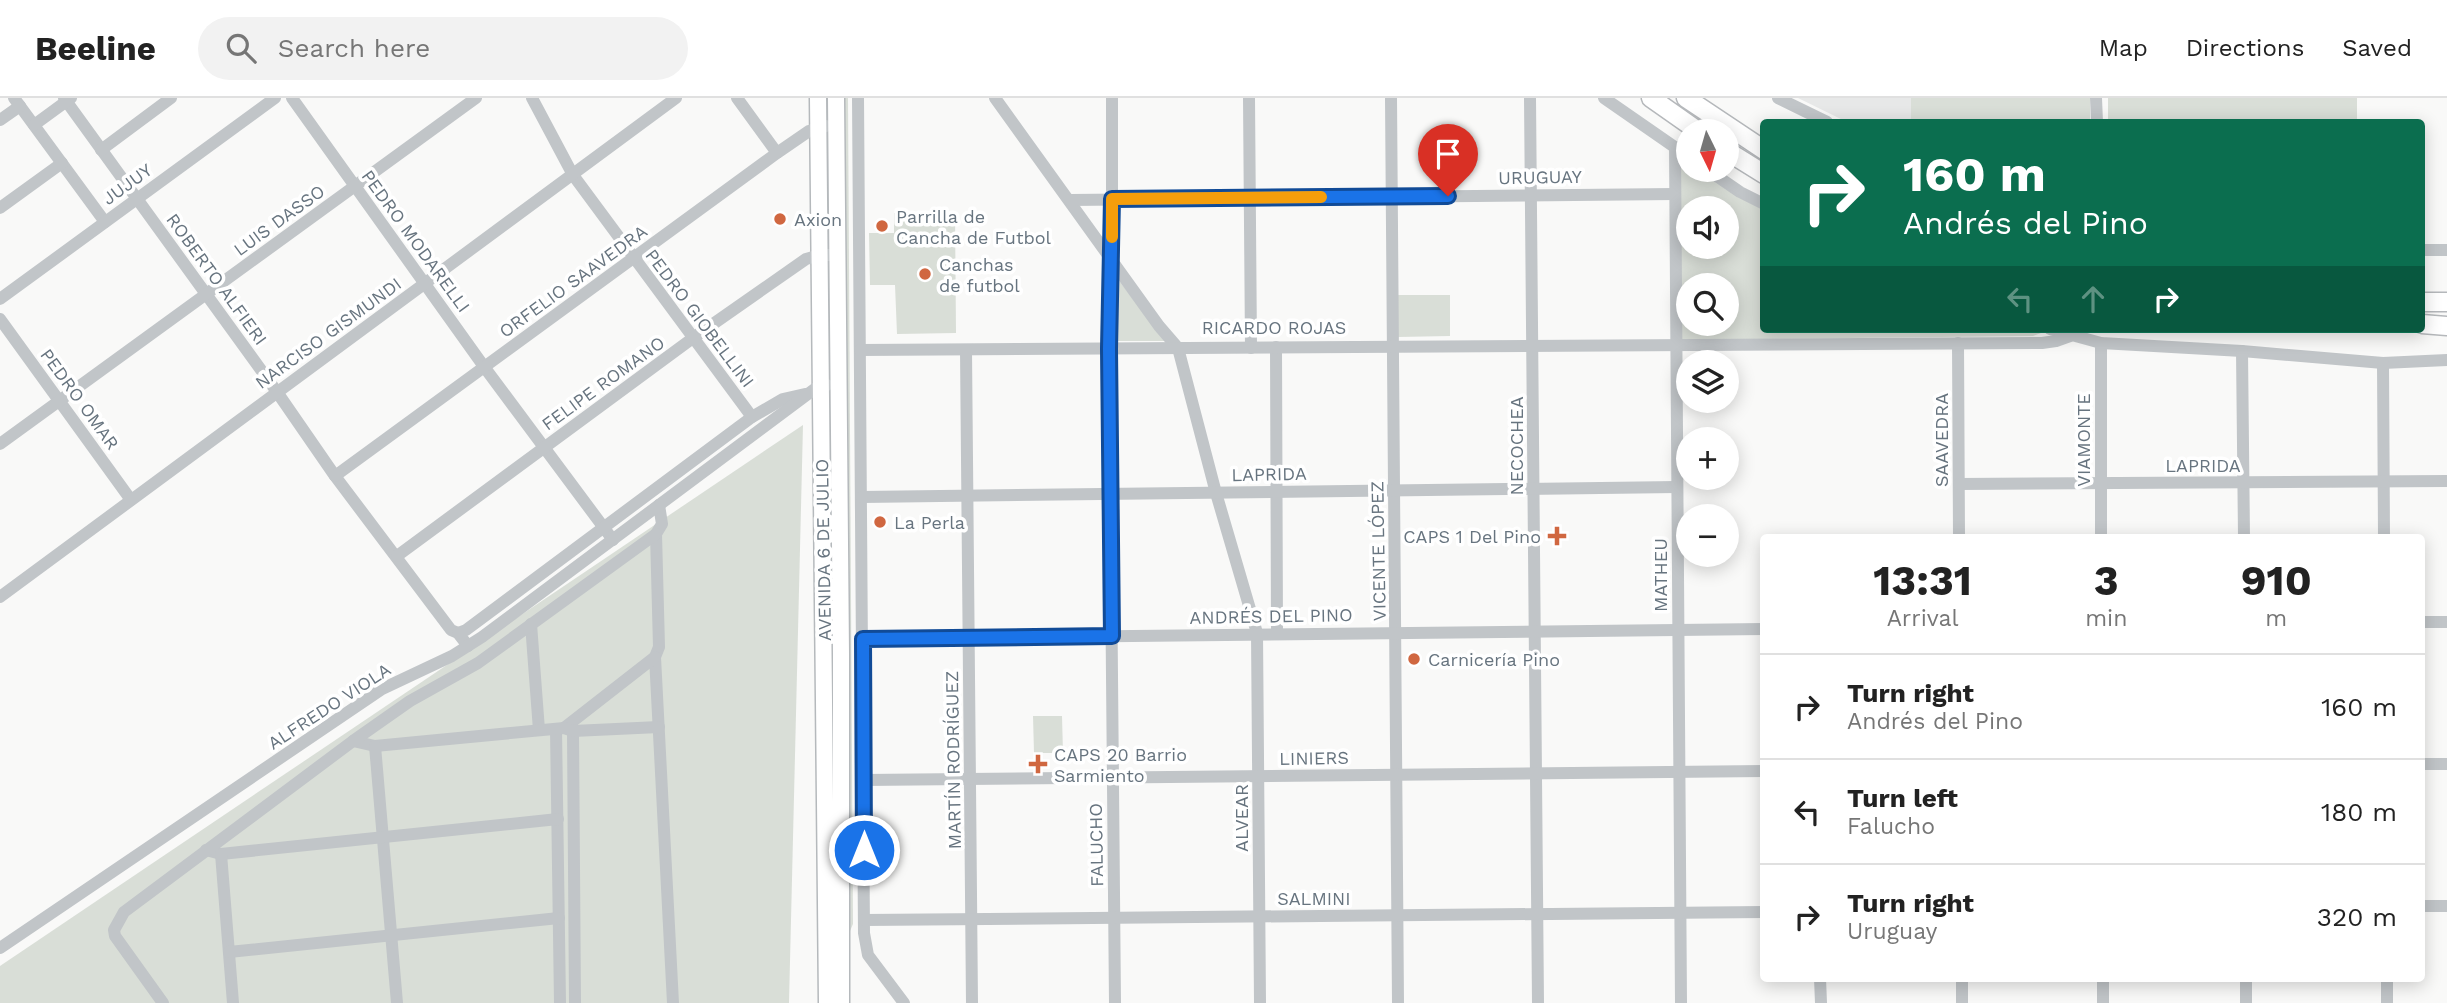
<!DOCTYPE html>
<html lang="en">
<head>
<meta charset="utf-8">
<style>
  body { margin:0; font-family:"Work Sans",sans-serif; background:#f2f2f2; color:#222; height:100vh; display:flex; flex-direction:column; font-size:26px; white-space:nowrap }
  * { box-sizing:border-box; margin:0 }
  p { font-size:23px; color:#767676 }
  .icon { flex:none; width:38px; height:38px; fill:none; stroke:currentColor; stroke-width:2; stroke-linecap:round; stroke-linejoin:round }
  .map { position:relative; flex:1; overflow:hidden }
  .details { position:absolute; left:1760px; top:436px; width:665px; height:448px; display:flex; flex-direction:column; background:#fff; border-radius:7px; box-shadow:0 4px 18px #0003 }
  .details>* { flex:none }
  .hud { position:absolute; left:1760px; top:21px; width:665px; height:214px; border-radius:7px; box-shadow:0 4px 18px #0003; background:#0b6e4f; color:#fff; overflow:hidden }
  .needle { width:46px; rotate:175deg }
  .controls { position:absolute; left:1676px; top:21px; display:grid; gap:14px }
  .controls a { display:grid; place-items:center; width:63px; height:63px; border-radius:50%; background:#fff; box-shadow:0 4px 18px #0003; font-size:35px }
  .pin { position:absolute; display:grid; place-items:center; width:60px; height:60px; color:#fff; margin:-72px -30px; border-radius:50% 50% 50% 0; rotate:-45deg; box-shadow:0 0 7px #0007 }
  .pin .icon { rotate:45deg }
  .me { position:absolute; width:77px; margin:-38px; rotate:0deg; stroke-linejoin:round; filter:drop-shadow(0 0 5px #0008) }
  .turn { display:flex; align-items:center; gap:24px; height:147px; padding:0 28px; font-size:32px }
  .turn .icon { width:91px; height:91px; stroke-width:2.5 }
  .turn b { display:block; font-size:49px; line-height:60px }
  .lanes { display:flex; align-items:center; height:66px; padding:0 28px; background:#0003; justify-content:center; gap:35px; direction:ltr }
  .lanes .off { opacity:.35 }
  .eta { display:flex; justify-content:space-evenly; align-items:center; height:119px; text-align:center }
  .eta b { font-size:42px; font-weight:700; line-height:49px }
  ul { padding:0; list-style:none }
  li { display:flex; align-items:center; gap:21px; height:105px; padding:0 28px; border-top:2px solid #e0e0e0 }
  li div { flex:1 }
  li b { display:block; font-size:26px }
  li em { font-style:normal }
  header { display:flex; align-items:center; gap:42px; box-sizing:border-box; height:98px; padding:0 35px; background:#fff; border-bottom:2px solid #e0e0e0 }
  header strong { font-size:33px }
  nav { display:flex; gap:38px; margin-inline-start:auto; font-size:24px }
  .search { width:490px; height:63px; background:#f2f2f2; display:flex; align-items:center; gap:18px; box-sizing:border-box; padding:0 24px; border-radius:38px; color:#767676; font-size:26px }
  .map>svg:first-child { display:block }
  .built { fill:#e7e8e8 }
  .green { fill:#d9ded7; fill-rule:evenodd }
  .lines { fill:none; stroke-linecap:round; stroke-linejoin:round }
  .major-casing { stroke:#b5b9bc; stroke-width:19 }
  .highway-casing { stroke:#b5b8bb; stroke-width:21 }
  .minor { stroke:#c1c5c8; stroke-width:12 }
  .major { stroke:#fff; stroke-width:16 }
  .highway { stroke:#fff; stroke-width:18 }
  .route-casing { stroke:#114b97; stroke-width:18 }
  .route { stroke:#1a73e8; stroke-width:12 }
  .slow { stroke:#f59e0b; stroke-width:12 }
  .poi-dot { fill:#d06740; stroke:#fff; stroke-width:2.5 }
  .labels { text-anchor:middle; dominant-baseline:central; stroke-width:7; stroke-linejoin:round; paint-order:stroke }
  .street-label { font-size:18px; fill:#67747f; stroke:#fff }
  .poi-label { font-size:18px; fill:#67747f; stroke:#fff; text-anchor:start }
</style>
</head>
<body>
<header>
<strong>Beeline</strong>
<div class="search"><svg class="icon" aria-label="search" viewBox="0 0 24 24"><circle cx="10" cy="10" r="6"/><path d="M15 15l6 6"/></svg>Search here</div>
<nav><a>Map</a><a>Directions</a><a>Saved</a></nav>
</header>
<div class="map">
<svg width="2447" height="905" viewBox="0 0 2447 905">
  <rect width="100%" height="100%" fill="#f9f9f8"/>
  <path class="built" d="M1798 0H1911V24H1847Z"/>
  <g class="green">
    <path d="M843 0H848L853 826 850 833Z"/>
    <rect x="1911" y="0" width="179" height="24"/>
    <rect x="2108" y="0" width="249" height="24"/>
    <path d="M1675 49 1689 59V72H1708L1764 106V231H2031L2041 235 2033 238 1677 242ZM1689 110H1727V149H1689ZM1689 187H1727V226H1689Z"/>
    <path d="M955 114 956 235 897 236 895 187H870L869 135H894V115Z"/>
    <path d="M1117 180 1165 243H1117Z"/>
    <path d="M1398 197H1450V238L1398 239Z"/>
    <path d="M830 314 837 857 832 905 828 315Z"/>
    <path d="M803 327 789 905H0V868Z"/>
    <path d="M1033 618H1062L1063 655H1034Z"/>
  </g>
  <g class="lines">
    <defs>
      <g id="major">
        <path d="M818 0 827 905"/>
        <path d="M836 0 841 556V905"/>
      </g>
      <g id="highway">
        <path d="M1651 0 1698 33"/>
        <path d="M1686 0 1764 52"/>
        <path d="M1727 53 1764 76"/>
        <path d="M2422 204H2447"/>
        <path d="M2422 226 2447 228"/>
      </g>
    </defs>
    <use href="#major" class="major-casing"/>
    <use href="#highway" class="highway-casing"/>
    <g class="minor">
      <path d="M14 0 105 124"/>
      <path d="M64 0 277 294 335 378 451 532 458 535 468 548"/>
      <path d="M292 0 485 270 613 442"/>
      <path d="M532 0 573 77 752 319"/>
      <path d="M737 0 777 55"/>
      <path d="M858 0 864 835 868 857 904 905"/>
      <path d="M995 0 1159 228 1178 250 1216 395 1257 535 1260 905"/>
      <path d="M1112 0V163L1109 251 1115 905"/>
      <path d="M1249 0 1251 250"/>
      <path d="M1391 0 1398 905"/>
      <path d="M1530 0 1538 905"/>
      <path d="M1604 0 1689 59"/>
      <path d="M1778 0 1827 24"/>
      <path d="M2096 0 2097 24"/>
      <path d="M0 22 20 8"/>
      <path d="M34 27 71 0"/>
      <path d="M1675 49 1681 905"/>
      <path d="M101 52 171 0"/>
      <path d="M1708 72 1740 94 1764 106"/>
      <path d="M1070 102 1675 96"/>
      <path d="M0 110 62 65"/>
      <path d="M2422 152H2447"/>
      <path d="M0 201 275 0"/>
      <path d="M0 221 131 402"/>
      <path d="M2050 231 2101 245 2242 253 2383 265 2447 262"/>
      <path d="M1958 245 1959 439"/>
      <path d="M1276 249 1277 536"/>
      <path d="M860 252 2042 245 2056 243 2070 238"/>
      <path d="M966 252 972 905"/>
      <path d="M2242 253 2244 439"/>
      <path d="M2383 265 2384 439"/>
      <path d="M0 346 476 0"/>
      <path d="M335 378 777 55 809 33 826 28"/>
      <path d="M1959 386 2447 383"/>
      <path d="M862 399 1677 389"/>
      <path d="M659 407 662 426 656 436 659 549 655 559 673 905"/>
      <path d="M2101 439V245"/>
      <path d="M397 458 693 240 806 161 820 157H837"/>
      <path d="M0 499 676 0"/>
      <path d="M2422 524H2447"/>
      <path d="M531 526 539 632"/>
      <path d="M458 535 466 532 752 319 783 301 805 296"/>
      <path d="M863 541 1764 531"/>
      <path d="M564 630 655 559"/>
      <path d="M556 631 560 905"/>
      <path d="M573 633 575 905"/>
      <path d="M353 643 375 648 564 630 573 633 659 629"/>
      <path d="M375 648 397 905"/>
      <path d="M2422 666H2447"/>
      <path d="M864 682 1764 673"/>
      <path d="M206 752 221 756 558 721"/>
      <path d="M221 756 233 905"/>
      <path d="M2422 808H2447"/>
      <path d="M864 822 1764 814"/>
      <path d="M0 850 382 591 452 558 482 539 820 287H827"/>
      <path d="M229 854 559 820"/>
      <path d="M1820 880 1821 905"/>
      <path d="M1962 880V905"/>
      <path d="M2103 880V905"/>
      <path d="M2246 880V905"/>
      <path d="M2387 880V905"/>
      <path d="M163 905 115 838 114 832 124 814 353 643 410 603 478 565 656 436"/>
    </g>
    <use href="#major" class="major"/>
    <use href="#highway" class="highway"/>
  </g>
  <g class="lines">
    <defs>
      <path id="route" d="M864 752 863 541 1112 538 1109 251 1112 101 1448 98"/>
    </defs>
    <use href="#route" class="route-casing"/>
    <use href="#route" class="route"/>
    <path class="slow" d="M1112 139V101L1321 99"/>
  </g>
  <g class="poi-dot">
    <circle cx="780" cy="121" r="7"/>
    <circle cx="882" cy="128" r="7"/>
    <circle cx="925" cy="176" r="7"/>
    <circle cx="880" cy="424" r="7"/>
    <path d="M1553.5 427.5h7v7h7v7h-7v7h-7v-7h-7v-7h7z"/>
    <circle cx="1414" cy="561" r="7"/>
    <path d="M1034.5 655.5h7v7h7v7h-7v7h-7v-7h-7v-7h7z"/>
  </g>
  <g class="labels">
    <g class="street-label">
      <text transform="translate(1540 79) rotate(-1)">URUGUAY</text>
      <text transform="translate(127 86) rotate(-36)">JUJUY</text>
      <text transform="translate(279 122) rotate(-36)">LUIS DASSO</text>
      <text transform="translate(416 143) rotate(54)">PEDRO MODARELLI</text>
      <text transform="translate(217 181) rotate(54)">ROBERTO ALFIERI</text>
      <text transform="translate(573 183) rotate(-36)">ORFELIO SAAVEDRA</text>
      <text transform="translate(700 220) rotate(53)">PEDRO GIOBELLINI</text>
      <text x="1274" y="229">RICARDO ROJAS</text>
      <text transform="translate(328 235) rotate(-36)">NARCISO GISMUNDI</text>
      <text transform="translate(603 285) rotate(-36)">FELIPE ROMANO</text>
      <text transform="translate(80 301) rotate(54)">PEDRO OMAR</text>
      <text transform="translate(1941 342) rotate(-90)">SAAVEDRA</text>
      <text transform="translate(2083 342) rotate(-90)">VIAMONTE</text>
      <text transform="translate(1516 348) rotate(-90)">NECOCHEA</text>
      <text x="2203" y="367">LAPRIDA</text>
      <text transform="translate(1269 376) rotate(-1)">LAPRIDA</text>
      <text transform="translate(823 452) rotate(-91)">AVENIDA 6 DE JULIO</text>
      <text transform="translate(1378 453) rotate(-91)">VICENTE LÓPEZ</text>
      <text transform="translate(1660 477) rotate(-90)">MATHEU</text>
      <text transform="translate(1271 518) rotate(-1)">ANDRÉS DEL PINO</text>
      <text transform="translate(329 608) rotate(-33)">ALFREDO VIOLA</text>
      <text transform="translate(1314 660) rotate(-1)">LINIERS</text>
      <text transform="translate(953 662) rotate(-91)">MARTÍN RODRÍGUEZ</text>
      <text transform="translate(1241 720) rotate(-90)">ALVEAR</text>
      <text transform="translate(1096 747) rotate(-91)">FALUCHO</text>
      <text x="1314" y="800">SALMINI</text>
    </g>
    <g class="poi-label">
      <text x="896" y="118">Parrilla de<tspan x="896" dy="21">Cancha de Futbol</tspan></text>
      <text x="794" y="121">Axion</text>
      <text x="939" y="166">Canchas<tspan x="939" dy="21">de futbol</tspan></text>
      <text x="894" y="424">La Perla</text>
      <text x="1541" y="438" text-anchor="end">CAPS 1 Del Pino</text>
      <text x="1428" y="561">Carnicería Pino</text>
      <text x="1054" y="656">CAPS 20 Barrio<tspan x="1054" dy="21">Sarmiento</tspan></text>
    </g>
  </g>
</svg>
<div class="controls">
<a><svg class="needle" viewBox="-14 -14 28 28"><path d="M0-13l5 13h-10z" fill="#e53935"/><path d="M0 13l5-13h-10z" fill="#767676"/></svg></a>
<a><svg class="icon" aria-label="sound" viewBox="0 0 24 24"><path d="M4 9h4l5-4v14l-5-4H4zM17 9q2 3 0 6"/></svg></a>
<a><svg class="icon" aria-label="search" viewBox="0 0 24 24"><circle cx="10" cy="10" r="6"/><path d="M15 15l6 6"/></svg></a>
<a><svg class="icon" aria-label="layers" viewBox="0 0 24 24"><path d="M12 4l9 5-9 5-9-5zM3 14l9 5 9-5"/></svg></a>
<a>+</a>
<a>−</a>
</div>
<div class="pin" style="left:1448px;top:98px;background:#d93025"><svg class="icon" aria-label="arrive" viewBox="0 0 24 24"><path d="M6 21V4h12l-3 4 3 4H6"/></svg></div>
<svg class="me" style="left:864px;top:752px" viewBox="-20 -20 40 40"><circle r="17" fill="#1a73e8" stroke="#fff" stroke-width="3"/><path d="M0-11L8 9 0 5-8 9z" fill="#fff"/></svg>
<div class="hud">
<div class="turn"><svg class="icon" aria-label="right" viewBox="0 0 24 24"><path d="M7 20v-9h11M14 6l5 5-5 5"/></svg><div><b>160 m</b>Andrés del Pino</div></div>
<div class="lanes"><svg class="icon off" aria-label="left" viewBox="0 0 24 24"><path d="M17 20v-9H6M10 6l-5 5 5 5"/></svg><svg class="icon off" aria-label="ahead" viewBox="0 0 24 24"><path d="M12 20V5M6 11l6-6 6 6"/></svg><svg class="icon" aria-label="right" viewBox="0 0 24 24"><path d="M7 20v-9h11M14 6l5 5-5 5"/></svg></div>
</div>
<section class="details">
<div class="eta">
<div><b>13:31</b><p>Arrival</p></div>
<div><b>3</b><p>min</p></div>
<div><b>910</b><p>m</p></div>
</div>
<ul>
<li><svg class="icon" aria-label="right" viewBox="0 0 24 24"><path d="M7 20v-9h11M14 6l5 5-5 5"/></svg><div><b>Turn right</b><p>Andrés del Pino</p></div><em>160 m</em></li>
<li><svg class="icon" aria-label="left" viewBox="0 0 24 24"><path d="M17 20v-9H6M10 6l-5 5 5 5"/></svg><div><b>Turn left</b><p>Falucho</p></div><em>180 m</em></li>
<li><svg class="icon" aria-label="right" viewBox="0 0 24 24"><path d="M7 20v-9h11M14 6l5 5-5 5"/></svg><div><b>Turn right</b><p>Uruguay</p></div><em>320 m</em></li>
</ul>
</section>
</div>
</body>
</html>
